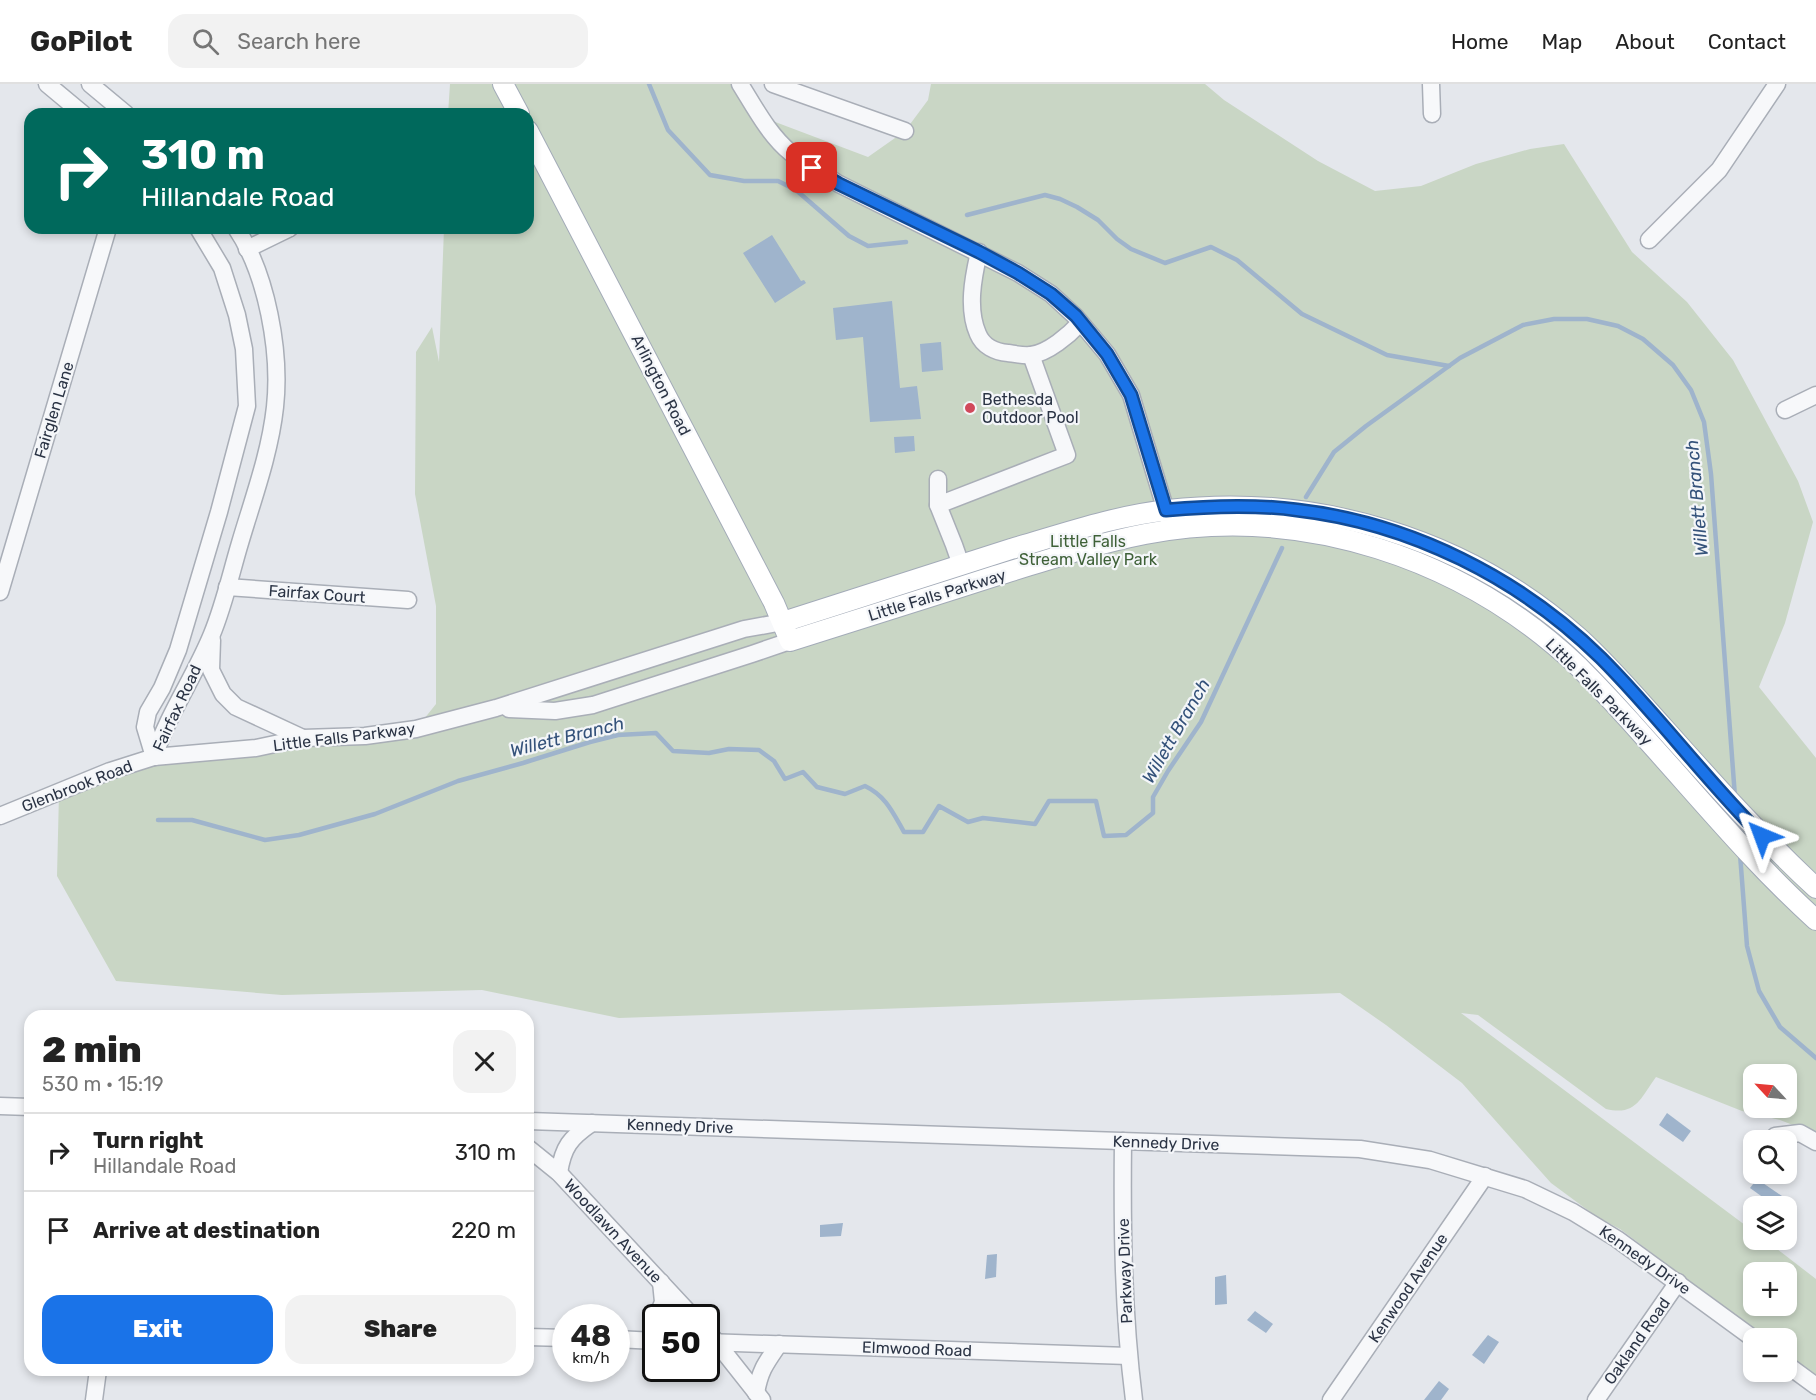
<!DOCTYPE html>
<html lang="en">
<head>
<meta charset="utf-8">
<style>
  body { margin:0; font-family:Rubik,sans-serif; background:#f2f2f2; color:#222; height:100vh; display:flex; flex-direction:column; font-size:22px; white-space:nowrap }
  * { box-sizing:border-box; margin:0 }
  p { font-size:20px; color:#767676 }
  .icon { flex:none; width:33px; height:33px; fill:none; stroke:currentColor; stroke-width:2; stroke-linecap:round; stroke-linejoin:round }
  .map { position:relative; flex:1; overflow:hidden }
  .panel { position:absolute; left:24px; top:926px; width:510px; height:366px; display:flex; flex-direction:column; background:#fff; border-radius:18px; box-shadow:0 3px 9px #0003 }
  .panel>* { flex:none }
  .guide { position:absolute; left:24px; top:24px; width:510px; height:126px; border-radius:18px; box-shadow:0 3px 9px #0003; background:#00695c; color:#fff; overflow:hidden }
  .needle { width:39px; rotate:296deg }
  .tools { position:absolute; left:1743px; top:980px; display:grid; gap:12px }
  .tools a { display:grid; place-items:center; width:54px; height:54px; border-radius:12px; background:#fff; box-shadow:0 3px 9px #0003; font-size:30px }
  .speed { position:absolute; left:552px; top:1220px; display:flex; gap:12px; font-size:30px; font-weight:700; text-align:center }
  .speed>* { display:grid; place-content:center; width:78px; height:78px; border-radius:50%; background:#fff; box-shadow:0 3px 9px #0003; line-height:1 }
  .speed small { font-size:15px; font-weight:400 }
  .speed .limit { border:3px solid #111; border-radius:9px; background:#fff; color:#111 }
  .pin { position:absolute; display:grid; place-items:center; width:51px; height:51px; color:#fff; margin:-26px; border-radius:12px; box-shadow:0 3px 9px #0006 }
  .me { position:absolute; width:66px; margin:-33px; rotate:316deg; stroke-linejoin:round; filter:drop-shadow(0 0 4px #0008) }
  .turn { display:flex; align-items:center; gap:21px; height:126px; padding:0 18px; font-size:27px }
  .turn .icon { width:78px; height:78px; stroke-width:2.5 }
  .turn b { display:block; font-size:42px; line-height:51px }
  .round { display:grid; place-items:center; flex:none; width:63px; height:63px; border-radius:18px; background:#f2f2f2 }
  .headline { display:flex; align-items:center; justify-content:space-between; height:102px; padding:0 18px }
  h1 { font-size:36px; font-weight:800; line-height:45px }
  .cta { display:flex; gap:12px; margin-top:auto; padding:12px 18px }
  .cta a { flex:1; height:69px; border-radius:18px; background:#1a73e8; color:#fff; font-size:24px; font-weight:800; line-height:69px; text-align:center }
  .cta a+a { background:#f2f2f2; color:#222 }
  ul { padding:0; list-style:none }
  li { display:flex; align-items:center; gap:18px; height:78px; padding:0 18px; border-top:2px solid #e0e0e0 }
  li div { flex:1 }
  li b { display:block; font-size:22px }
  li em { font-style:normal }
  header { display:flex; align-items:center; gap:36px; box-sizing:border-box; height:84px; padding:0 30px; background:#fff; border-bottom:2px solid #e0e0e0 }
  header strong { font-size:28px }
  nav { display:flex; gap:33px; margin-inline-start:auto; font-size:21px }
  .search { width:420px; height:54px; background:#f2f2f2; display:flex; align-items:center; gap:15px; box-sizing:border-box; padding:0 21px; border-radius:18px; color:#767676; font-size:22px }
  .map>svg:first-child { display:block }
  .green { fill:#c9d6c5; fill-rule:evenodd }
  .water { fill:#9fb4cc }
  .lines { fill:none; stroke-linecap:round; stroke-linejoin:round }
  .stream { stroke:#9fb4cc; stroke-width:4.5 }
  .minor-casing { stroke:#a9aeb7; stroke-width:19 }
  .major-casing { stroke:#a3abb8; stroke-width:22 }
  .minor { stroke:#f7f8fa; stroke-width:16 }
  .major { stroke:#fff; stroke-width:20 }
  .route-casing { stroke:#114b97; stroke-width:15 }
  .route { stroke:#1a73e8; stroke-width:10 }
  .poi-dot { fill:#d1495b; stroke:#f4f6f9; stroke-width:2 }
  .labels { text-anchor:middle; dominant-baseline:central; stroke-width:4.5; stroke-linejoin:round; paint-order:stroke }
  .street-label { font-size:16px; fill:#2b3445; stroke:#f4f6f9 }
  .poi-label { font-size:16px; fill:#2b3445; stroke:#f4f6f9; text-anchor:start }
  .park-label { font-size:16px; fill:#3f6138; stroke:#f4f6f9 }
  .water-label { font-size:18px; font-style:italic; fill:#34527a; stroke:#f4f6f9 }
</style>
</head>
<body>
<header>
<strong>GoPilot</strong>
<div class="search"><svg class="icon" aria-label="search" viewBox="0 0 24 24"><circle cx="10" cy="10" r="6"/><path d="M15 15l6 6"/></svg>Search here</div>
<nav><a>Home</a><a>Map</a><a>About</a><a>Contact</a></nav>
</header>
<div class="map">
<svg width="1816" height="1316" viewBox="0 0 1816 1316">
  <rect width="100%" height="100%" fill="#e4e7ec"/>
  <path class="green" d="M450 0H740L762 33 868 73 905 47 928 16 931 0H1205L1224 16 1318 77 1375 107 1421 102 1476 80 1530 65 1564 60 1632 168 1687 218 1733 276 1798 397 1813 438 1785 539 1759 603 1816 674V1050L1780 1036 1742 1027 1656 993C1640 1015 1636 1032 1606 1025L1478 931 1461 929 1753 1147 1754 1155H1764L1816 1195V1291L1787 1270 1786 1254H1765L1620 1145 1597 1133 1551 1099 1462 999 1386 941 1340 909 619 934 482 906 282 911 116 897 57 792 59 709 154 673 416 645 436 620V522L415 410 416 268 432 243 439 278 444 144H528V30H448ZM1754 990H1786V1023H1754ZM1754 1188H1786V1221H1754Z"/>
  <g class="water">
    <path d="M772 151 801 197 804 196 806 199 775 219 743 169Z"/>
    <path d="M892 217 900 304 917 302 921 335 870 338 863 253 836 256 833 224Z"/>
    <path d="M941 258 943 286 922 288 920 260Z"/>
    <path d="M914 352 915 367 895 369 894 353Z"/>
    <path d="M1667 1029 1691 1047 1683 1058 1659 1041Z"/>
    <path d="M1757 1095 1782 1112 1775 1122 1750 1104Z"/>
    <path d="M843 1139 841 1152 820 1153V1141Z"/>
    <path d="M997 1170 996 1193 985 1195 987 1171Z"/>
    <path d="M1226 1191 1227 1220 1215 1221V1193Z"/>
    <path d="M1255 1227 1273 1240 1266 1249 1247 1236Z"/>
    <path d="M1488 1251 1499 1258 1484 1280 1472 1271Z"/>
    <path d="M1439 1297 1449 1305 1441 1316H1424Z"/>
  </g>
  <g class="lines">
    <g class="stream">
      <path d="M649 0 668 46 710 91 744 97H778L796 106 849 152 868 162 906 158"/>
      <path d="M967 131 1045 111 1060 115 1077 123 1098 136 1117 155 1131 165 1165 179 1211 163 1237 176 1302 230 1387 271 1449 282"/>
      <path d="M1306 413 1334 368 1366 342 1460 274 1523 241 1554 235H1587L1618 242 1643 255 1673 281 1691 306 1704 338 1711 390 1735 713"/>
      <path d="M158 736H192L265 756 299 751 375 730 458 697 523 679 590 658 618 651 656 649 673 667 709 669 729 665 759 666 774 677 785 695 803 688 817 703 845 710 865 702C886 712 893 729 904 748H923L939 722 968 738 983 734 1035 740 1049 717H1096L1104 752 1126 751 1153 729V713L1168 687 1201 638 1282 464"/>
      <path d="M1740 770 1747 862 1759 907 1780 943 1816 974"/>
    </g>
    <defs>
      <g id="minor">
        <path d="M47 0 83 30"/>
        <path d="M90 0 126 30"/>
        <path d="M740 0C755 24 769 51 791 69 806 81 823 90 839 100L1018 189 1051 210 1076 233 1107 270 1131 311 1169 437"/>
        <path d="M773 0 905 47"/>
        <path d="M1431 0 1432 30"/>
        <path d="M1649 156 1719 86 1777 0"/>
        <path d="M247 165 290 144"/>
        <path d="M979 168C973 194 967 225 978 250 983 262 995 268 1008 269 1015 270 1024 272 1031 271 1048 269 1069 251 1080 239"/>
        <path d="M1785 326 1816 311"/>
        <path d="M938 395V421L954 461 961 481"/>
        <path d="M938 421 1067 371 1031 271"/>
        <path d="M227 503 408 516"/>
        <path d="M0 508 108 144"/>
        <path d="M212 556 211 586 223 610 236 623 303 654"/>
        <path d="M509 625 555 627 593 621 752 570 790 557"/>
        <path d="M154 673C168 630 195 592 212 550 224 521 231 489 240 459 253 415 270 369 275 323 281 268 267 190 236 144"/>
        <path d="M154 673 145 643 148 628 162 604 178 566 219 428 247 322 244 265 237 231 222 184 198 144"/>
        <path d="M0 732 110 687 154 673 256 664 303 654 365 652 416 645 496 624 744 545 783 538"/>
        <path d="M0 1022 30 1023"/>
        <path d="M528 1037 1360 1065 1430 1076 1525 1105 1573 1128 1617 1155 1754 1255"/>
        <path d="M1775 1052 1800 1049 1816 1058"/>
        <path d="M1123 1057C1122 1145 1123 1229 1134 1316"/>
        <path d="M528 1064 559 1089 693 1233"/>
        <path d="M559 1089C563 1063 570 1054 592 1039"/>
        <path d="M657 1233 663 1218 661 1198"/>
        <path d="M528 1253 566 1254"/>
        <path d="M713 1254 762 1316"/>
        <path d="M616 1255 656 1257"/>
        <path d="M706 1258 1128 1272"/>
        <path d="M1786 1280 1816 1302"/>
        <path d="M756 1309C760 1286 766 1279 779 1260"/>
        <path d="M94 1316 98 1286"/>
        <path d="M1331 1316 1485 1092"/>
        <path d="M1596 1316 1678 1198"/>
      </g>
      <g id="major">
        <path d="M503 0 519 30"/>
        <path d="M528 47 774 519 790 557C859 535 927 514 995 492 1045 477 1094 460 1145 450 1302 420 1464 474 1579 583 1603 607 1626 632 1648 657 1703 718 1755 781 1816 836"/>
        <path d="M783 538C859 513 935 489 1011 465 1063 450 1114 432 1168 426 1316 409 1466 454 1578 553 1609 581 1636 613 1664 644 1713 699 1762 754 1816 804"/>
      </g>
    </defs>
    <use href="#minor" class="minor-casing"/>
    <use href="#major" class="major-casing"/>
    <use href="#minor" class="minor"/>
    <use href="#major" class="major"/>
  </g>
  <g class="lines">
    <defs>
      <path id="route" d="M812 84 839 100 979 168 1018 189 1051 210 1076 232 1107 270 1131 311 1166 426C1209 422 1253 420 1297 426 1410 439 1520 494 1601 574 1658 631 1706 696 1762 752"/>
    </defs>
    <use href="#route" class="route-casing"/>
    <use href="#route" class="route"/>
  </g>
  <circle class="poi-dot" cx="970" cy="324" r="6"/>
  <g class="labels">
    <g class="street-label">
      <text transform="translate(661 301) rotate(63)">Arlington Road</text>
      <text transform="translate(54 326) rotate(-73)">Fairglen Lane</text>
      <text transform="translate(317 510) rotate(4)">Fairfax Court</text>
      <text transform="translate(937 511) rotate(-17)">Little Falls Parkway</text>
      <text transform="translate(1599 608) rotate(45)">Little Falls Parkway</text>
      <text transform="translate(177 624) rotate(-65)">Fairfax Road</text>
      <text transform="translate(344 653) rotate(-7)">Little Falls Parkway</text>
      <text transform="translate(77 702) rotate(-21)">Glenbrook Road</text>
      <text transform="translate(680 1042) rotate(2)">Kennedy Drive</text>
      <text transform="translate(1166 1059) rotate(2)">Kennedy Drive</text>
      <text transform="translate(613 1147) rotate(47)">Woodlawn Avenue</text>
      <text transform="translate(1645 1176) rotate(35)">Kennedy Drive</text>
      <text transform="translate(1125 1187) rotate(-92)">Parkway Drive</text>
      <text transform="translate(1408 1204) rotate(-56)">Kenwood Avenue</text>
      <text transform="translate(1637 1257) rotate(-55)">Oakland Road</text>
      <text transform="translate(917 1265) rotate(2)">Elmwood Road</text>
    </g>
    <g class="poi-label">
      <text x="982" y="315">Bethesda<tspan x="982" dy="18">Outdoor Pool</tspan></text>
    </g>
    <g class="park-label">
      <text x="1088" y="457">Little Falls<tspan x="1088" dy="18">Stream Valley Park</tspan></text>
    </g>
    <g class="water-label">
      <text transform="translate(1697 414) rotate(-95)">Willett Branch</text>
      <text transform="translate(1176 647) rotate(-60)">Willett Branch</text>
      <text transform="translate(567 653) rotate(-14)">Willett Branch</text>
    </g>
  </g>
</svg>
<div class="tools">
<a><svg class="needle" viewBox="-14 -14 28 28"><path d="M0-13l5 13h-10z" fill="#e53935"/><path d="M0 13l5-13h-10z" fill="#767676"/></svg></a>
<a><svg class="icon" aria-label="search" viewBox="0 0 24 24"><circle cx="10" cy="10" r="6"/><path d="M15 15l6 6"/></svg></a>
<a><svg class="icon" aria-label="layers" viewBox="0 0 24 24"><path d="M12 4l9 5-9 5-9-5zM3 14l9 5 9-5"/></svg></a>
<a>+</a>
<a>−</a>
</div>
<div class="speed"><div>48<small>km/h</small></div><div class="limit">50</div></div>
<div class="pin" style="left:812px;top:84px;background:#d93025"><svg class="icon" aria-label="arrive" viewBox="0 0 24 24"><path d="M6 21V4h12l-3 4 3 4H6"/></svg></div>
<svg class="me" style="left:1762px;top:752px" viewBox="-20 -20 40 40"><path d="M0-17L14 15 0 8-14 15z" fill="#1a73e8" stroke="#fff" stroke-width="4"/></svg>
<div class="guide">
<div class="turn"><svg class="icon" aria-label="right" viewBox="0 0 24 24"><path d="M7 20v-9h11M14 6l5 5-5 5"/></svg><div><b>310 m</b>Hillandale Road</div></div>
</div>
<section class="panel">
<div class="headline"><div><h1>2 min</h1><p>530 m · 15:19</p></div><a class="round"><svg class="icon" aria-label="close" viewBox="0 0 24 24"><path d="M6 6l12 12M18 6L6 18"/></svg></a></div>
<ul>
<li><svg class="icon" aria-label="right" viewBox="0 0 24 24"><path d="M7 20v-9h11M14 6l5 5-5 5"/></svg><div><b>Turn right</b><p>Hillandale Road</p></div><em>310 m</em></li>
<li><svg class="icon" aria-label="arrive" viewBox="0 0 24 24"><path d="M6 21V4h12l-3 4 3 4H6"/></svg><div><b>Arrive at destination</b></div><em>220 m</em></li>
</ul>
<div class="cta"><a>Exit</a><a>Share</a></div>
</section>
</div>
</body>
</html>
